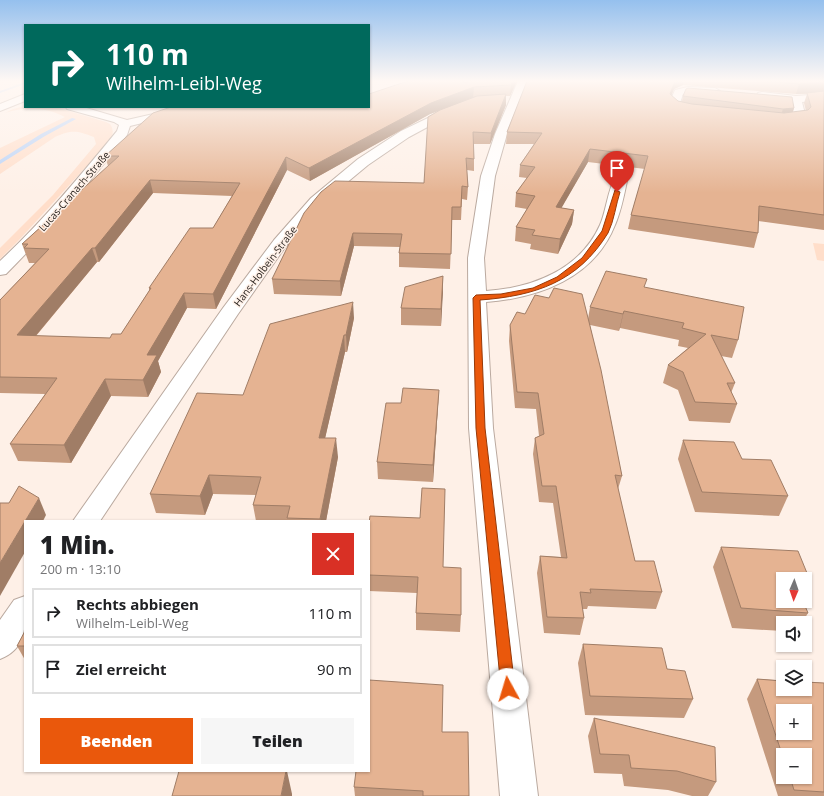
<!DOCTYPE html>
<html lang="de">
<head>
<meta charset="utf-8">
<style>
  body { margin:0; font-family:"Open Sans",sans-serif; background:#f6f6f6; color:#202124; height:100vh; display:flex; flex-direction:column; font-size:15px; white-space:nowrap }
  * { box-sizing:border-box; margin:0 }
  p { font-size:13px; color:#757577 }
  .icon { flex:none; width:22px; height:22px; fill:none; stroke:currentColor; stroke-width:2; stroke-linecap:round; stroke-linejoin:round }
  .map { position:relative; flex:1; overflow:hidden }
  .panel { position:absolute; left:24px; top:520px; width:346px; height:252px; display:flex; flex-direction:column; background:#fff; border-radius:0px; box-shadow:0 1px 3px #0004 }
  .panel>* { flex:none }
  .guide { position:absolute; left:24px; top:24px; width:346px; height:84px; border-radius:0px; box-shadow:0 1px 3px #0004; background:#00695c; color:#fff; overflow:hidden }
  .needle { width:26px; rotate:182deg }
  .fabs { position:absolute; left:776px; top:572px; display:grid; gap:8px }
  .fabs a { display:grid; place-items:center; width:36px; height:36px; border-radius:0px; background:#fff; box-shadow:0 1px 3px #0004; font-size:20px }
  .pin { position:absolute; display:grid; place-items:center; width:34px; height:34px; color:#fff; margin:-41px -17px; border-radius:50% 50% 50% 0; rotate:-45deg; box-shadow:0 0 4px #0007 }
  .pin .icon { rotate:45deg }
  .me { position:absolute; width:44px; margin:-22px; rotate:354deg; stroke-linejoin:round; filter:drop-shadow(0 0 3px #0008) }
  .turn { display:flex; align-items:center; gap:14px; height:84px; padding:0 16px; font-size:18px }
  .turn .icon { width:52px; height:52px; stroke-width:2.5 }
  .turn b { display:block; font-size:28px; line-height:34px }
  .round { display:grid; place-items:center; flex:none; width:42px; height:42px; border-radius:0px; background:#f6f6f6 }
  .overview { display:flex; align-items:center; justify-content:space-between; height:68px; padding:0 16px }
  h1 { font-size:24px; font-weight:800; line-height:30px }
  .primary-button { display:flex; gap:8px; margin-top:auto; padding:8px 16px }
  .primary-button a { flex:1; height:46px; border-radius:0px; background:#ea580c; color:#fff; font-size:16px; font-weight:800; line-height:46px; text-align:center }
  .primary-button a+a { background:#f6f6f6; color:#202124 }
  ul { padding:0; list-style:none }
  li { display:flex; align-items:center; gap:12px; height:50px; margin:0 8px 6px; padding:0 8px; border:2px solid #e0e0e0; border-radius:0px }
  li div { flex:1 }
  li b { display:block; font-size:15px }
  li em { font-style:normal }
  .map>svg:first-child { display:block }
  .green { fill:#ffdeca }
  .lines { fill:none; stroke-linecap:round; stroke-linejoin:round }
  .stream { fill:#b8d2f8; fill-rule:evenodd }
  .minor-casing { stroke:#baa99f; stroke-width:2 }
  .minor { fill:#fff; fill-rule:evenodd }
  .wall { fill:#c59a7e; fill-rule:evenodd }
  .shaded-wall { fill:#a07d66 }
  .building { fill:#e5b392; stroke:#a07d66; fill-rule:evenodd }
  .route { fill:#ea580c; stroke:#983908 }
  .labels { text-anchor:middle; dominant-baseline:central; stroke-width:3; stroke-linejoin:round; paint-order:stroke }
  .far-street-label { font-size:10px; fill:#211b17; stroke:#fef0e7 }
</style>
</head>
<body>
<div class="map">
<svg width="824" height="796" viewBox="0 0 824 796">
  <rect width="100%" height="100%" fill="#fef0e7"/>
  <g class="green">
    <path d="M25 106 55 107 106 122 110 124C116 133 111 139 105 146L19 240 0 259V248L53 195 96 144 94 137C78 131 72 129 55 137L0 174V148L65 117C45 107 26 106 5 113L13 109Z"/>
    <path d="M813 243 824 244V261L817 260Z"/>
  </g>
  <g class="lines">
    <g class="stream">
      <path d="M25 82V84L0 93V91Z"/>
      <path d="M72 118 76 119 45 136 0 164V160L41 134Z"/>
    </g>
    <defs>
      <g id="minor">
        <path d="M518 81H528L507 134 495 176 484 258 486 291C532 288 580 270 600 225 606 212 608 189 615 178L620 177 625 178 627 181C624 196 621 211 615 225 594 278 539 298 486 302L493 428 538 796H500L469 428 468 258 481 176 495 134Z"/>
        <path d="M688 87 715 88 720 91C714 97 694 91 683 94L680 103 683 105 702 109 703 111 702 113C692 116 675 112 669 104L675 90Z"/>
        <path d="M762 92 796 96 824 94V100L802 102 806 118 804 120C793 123 783 124 772 121L770 119 772 117 794 116 791 102 758 97 757 95 758 93Z"/>
        <path d="M25 94V101L0 111V104Z"/>
        <path d="M455 105 460 108 459 110 409 137 368 165 321 204 286 246 238 314 100 521H73L223 308 274 240 311 198 358 159 401 131Z"/>
        <path d="M66 107H83L127 120 171 110 177 113 175 115 130 126 127 135C89 183 50 230 6 274L0 275V261C43 221 80 176 117 131L119 125 114 122 67 109Z"/>
        <path d="M25 596C25 622 29 648 0 659V620L14 600Z"/>
      </g>
    </defs>
    <use href="#minor" class="minor-casing"/>
    <use href="#minor" class="minor"/>
  </g>
  <g class="wall">
    <path d="M468 81H517L510 96H506V105L490 144H473L474 159V171L467 170 468 187 467 200 462 199 461 220H452L450 269 399 267V253L400 247 354 246 341 296 274 294 272 279 424 183 438 111 430 114 310 181 287 170 216 309 187 308 158 361 161 372 148 397 111 396 71 463 18 461 10 444 45 394 0 393V300L35 263H29L22 244 108 166 105 156 369 107 467 83ZM153 193 232 196 213 228 149 288V291L121 334 110 338 36 336 97 262H99Z"/>
    <path d="M527 81H824V230L758 221V233L754 248 628 229 631 215 645 169 588 162 561 208 574 210 572 224 558 254 530 249 531 244 515 241 516 227 527 209 515 207 516 193 527 178 519 177 520 165 534 144H506L507 132ZM683 85 796 94H807L804 103 806 111 793 112 794 108 683 96 682 101H678L671 95 674 89Z"/>
    <path d="M443 276 441 326 401 325V308Z"/>
    <path d="M645 288 738 340 732 358 721 356 735 383 731 393 737 404 730 423 689 421 678 390 663 383 668 365 688 348 678 346 679 340 620 328 619 331 590 325 622 476 618 489 635 561 662 592 656 609 588 606 587 609H582L584 618 580 635 544 633 537 573 540 556 561 557 553 503 539 502 533 454 535 438 539 436 536 409 515 408 509 341 510 325 525 314 588 319 590 307Z"/>
    <path d="M354 318 347 352H345L325 438 338 457 326 521H256L253 505 256 495 213 494 205 515 156 513 150 494 243 395Z"/>
    <path d="M439 390 438 406 433 482 378 479 377 462 401 403Z"/>
    <path d="M683 440 742 459 788 496 779 516 695 512 678 459Z"/>
    <path d="M369 523 443 567 461 615 460 632 416 630V613L417 593 369 591Z"/>
    <path d="M721 547 809 578 805 586V579H783L808 613 802 623H783V631L732 628 713 567Z"/>
    <path d="M25 631V660L17 646Z"/>
    <path d="M583 644 667 669 693 699 684 718 585 715 578 663Z"/>
    <path d="M757 679 824 683V796H778L747 699ZM783 755 805 777H783Z"/>
    <path d="M594 718 716 782 708 796H692L668 790 624 786 622 774 594 773 588 736Z"/>
    <path d="M442 732 469 796H355L354 787Z"/>
  </g>
  <g class="shaded-wall">
    <path d="M513 81H517L510 96 511 85Z"/>
    <path d="M675 81H684L683 85 674 89 668 104 670 94Z"/>
    <path d="M824 82V92L796 94 799 84Z"/>
    <path d="M474 87 473 98 430 114 310 181 309 168 431 103Z"/>
    <path d="M506 94V105L490 144 491 133Z"/>
    <path d="M794 108 792 114 781 115 783 109Z"/>
    <path d="M590 149 588 162 554 221 556 207Z"/>
    <path d="M286 157 287 170 216 309 213 294Z"/>
    <path d="M150 180 153 193 99 262 95 248Z"/>
    <path d="M574 210 572 224 558 254 560 239Z"/>
    <path d="M353 233 354 246 341 296 340 281Z"/>
    <path d="M92 248 97 262 23 351 17 335Z"/>
    <path d="M443 276V293L441 326V309Z"/>
    <path d="M184 293 187 308 158 361 161 372 148 397 143 380 147 355Z"/>
    <path d="M353 302 354 318 347 352 346 335Z"/>
    <path d="M624 311 620 328 619 331 623 314Z"/>
    <path d="M344 335 345 352 321 456 319 438Z"/>
    <path d="M105 379 111 396 71 463 64 445Z"/>
    <path d="M439 390 438 406 433 482V465Z"/>
    <path d="M336 438 338 457 326 521H321L320 519Z"/>
    <path d="M209 475 213 494 205 515 200 496Z"/>
    <path d="M39 498 46 515 43 521H25Z"/>
    <path d="M25 521V552L0 596V563Z"/>
    <path d="M286 771H287L292 794V796H281Z"/>
  </g>
  <g class="building">
    <path d="M408 81H461L467 83 468 81H513L511 85 474 87 431 103 309 168 286 157 213 294 184 293 147 355H157L143 380 105 379 64 445 10 444 57 378 0 377V300L49 249 24 248 28 244H22L119 156H105L153 113 171 107H369V94ZM150 180 240 183 213 228H190L149 288H151L121 334H112L110 338 17 335 92 248H95Z"/>
    <path d="M527 81H675L670 94 678 101 692 104 784 113 808 110 811 107 807 93 824 91V215L759 206 758 233 631 215 648 156 590 149 556 207 574 210 560 239 532 235 535 230 516 227 535 196 516 193 535 167 520 165 542 133 507 132Z"/>
    <path d="M764 81H824V82L799 84Z"/>
    <path d="M688 88 792 97 794 108 783 109 683 96 686 89Z"/>
    <path d="M506 94 491 133 473 132 474 159 466 158 468 187 462 186 461 207H452L451 254 399 253 402 234 353 233 340 281 272 279 304 213 321 192 335 181 424 183 428 117 440 110 477 96Z"/>
    <path d="M606 271 647 279 644 287 744 307 738 340 711 335 735 383H727L737 404 695 402 683 372 668 365 706 334 682 328 684 323 624 311 623 314 590 307Z"/>
    <path d="M443 276 441 309 401 308 405 287Z"/>
    <path d="M554 288 582 294 601 370 622 476 615 475 635 561H654L662 592 590 589 591 593 580 592 584 618 547 617 540 556 567 558 556 486H542L535 438 544 434 538 393 517 392 510 325 517 312 525 314 535 295 549 298Z"/>
    <path d="M353 302 346 335H344L319 438H336L320 519 287 518 290 506 253 505 261 477 209 475 200 496 150 494 197 393 243 395 270 324Z"/>
    <path d="M403 388 439 390 433 465 377 462 386 403H401Z"/>
    <path d="M683 440 734 442 742 459 771 460 788 496 702 492Z"/>
    <path d="M19 486 39 498 0 563V503H9Z"/>
    <path d="M422 488 445 489 443 567 461 568V615L416 613 418 577 369 575V523L370 516 420 518Z"/>
    <path d="M721 547 798 551 809 578 793 577 794 579H783V601H803L808 613 741 608Z"/>
    <path d="M25 631V646H17Z"/>
    <path d="M583 644 662 648 667 669 685 671 693 699 590 696Z"/>
    <path d="M757 679 783 681V689H805V682L824 683V792L794 790 790 777H805V755H783V757ZM783 711H805V733H783Z"/>
    <path d="M369 680 443 685 442 732H468L469 796H423V791L354 787 356 771H369Z"/>
    <path d="M594 718 715 747 716 782 677 771 631 768 629 755 600 754Z"/>
    <path d="M179 771H286L281 796H172Z"/>
  </g>
  <linearGradient id="sky" x2="0" y2="1"><stop stop-color="#95c0ee"/><stop offset="0.42" stop-color="#fff8f4"/><stop offset="1" stop-color="#fff8f4" stop-opacity="0"/></linearGradient>
  <rect width="824" height="193" fill="url(#sky)"/>
  <path class="route" d="M615 190 620 192C616 204 614 221 608 233 578 282 535 296 480 300L485 428 515 689 513 693 508 695 503 693 501 689 476 428 473 298 476 295 501 294 533 288 557 277 582 258 602 231Z"/>
  <g class="labels">
    <g class="far-street-label">
      <text transform="translate(74 191) rotate(-49)">Lucas-Cranach-Straße</text>
      <text transform="translate(265 266) rotate(-53)">Hans-Holbein-Straße</text>
    </g>
  </g>
</svg>
<div class="fabs">
<a><svg class="needle" viewBox="-14 -14 28 28"><path d="M0-13l5 13h-10z" fill="#e53935"/><path d="M0 13l5-13h-10z" fill="#757577"/></svg></a>
<a><svg class="icon" aria-label="sound" viewBox="0 0 24 24"><path d="M4 9h4l5-4v14l-5-4H4zM17 9q2 3 0 6"/></svg></a>
<a><svg class="icon" aria-label="layers" viewBox="0 0 24 24"><path d="M12 4l9 5-9 5-9-5zM3 14l9 5 9-5"/></svg></a>
<a>+</a>
<a>−</a>
</div>
<div class="pin" style="left:617px;top:192px;background:#d93025"><svg class="icon" aria-label="arrive" viewBox="0 0 24 24"><path d="M6 21V4h12l-3 4 3 4H6"/></svg></div>
<svg class="me" style="left:508px;top:689px" viewBox="-20 -20 40 40"><circle r="19" fill="#fff"/><path d="M0-13L10 11 0 6-10 11z" fill="#ea580c"/></svg>
<div class="guide">
<div class="turn"><svg class="icon" aria-label="right" viewBox="0 0 24 24"><path d="M7 20v-9h11M14 6l5 5-5 5"/></svg><div><b>110 m</b>Wilhelm-Leibl-Weg</div></div>
</div>
<section class="panel">
<div class="overview"><div><h1>1 Min.</h1><p>200 m · 13:10</p></div><a class="round" style="background:#d93025;color:#fff"><svg class="icon" aria-label="close" viewBox="0 0 24 24"><path d="M6 6l12 12M18 6L6 18"/></svg></a></div>
<ul>
<li><svg class="icon" aria-label="right" viewBox="0 0 24 24"><path d="M7 20v-9h11M14 6l5 5-5 5"/></svg><div><b>Rechts abbiegen</b><p>Wilhelm-Leibl-Weg</p></div><em>110 m</em></li>
<li><svg class="icon" aria-label="arrive" viewBox="0 0 24 24"><path d="M6 21V4h12l-3 4 3 4H6"/></svg><div><b>Ziel erreicht</b></div><em>90 m</em></li>
</ul>
<div class="primary-button"><a>Beenden</a><a>Teilen</a></div>
</section>
</div>
</body>
</html>
